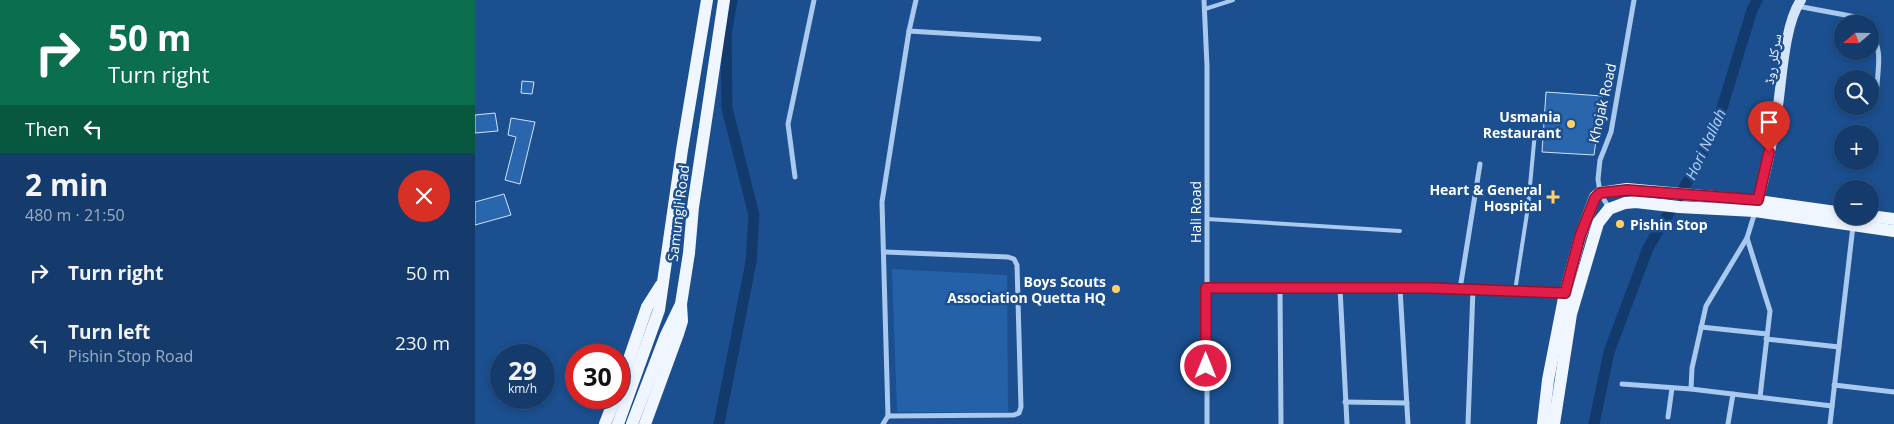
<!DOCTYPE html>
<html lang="en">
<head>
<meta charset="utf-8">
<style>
  body { margin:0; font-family:"Open Sans","Noto Naskh Arabic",sans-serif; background:#1d4271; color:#f1f3f6; height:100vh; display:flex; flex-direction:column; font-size:19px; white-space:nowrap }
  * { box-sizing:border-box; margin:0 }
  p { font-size:16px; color:#9dadc1 }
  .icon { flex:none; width:28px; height:28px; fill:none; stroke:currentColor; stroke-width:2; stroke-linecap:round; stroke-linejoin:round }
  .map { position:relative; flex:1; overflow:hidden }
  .panel { display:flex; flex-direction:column; background:#143b6b; width:475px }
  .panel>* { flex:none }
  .guide { background:#0b6e4f; color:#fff; overflow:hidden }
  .needle { width:32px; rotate:250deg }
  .tools { position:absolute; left:1359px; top:15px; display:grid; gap:10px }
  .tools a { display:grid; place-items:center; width:45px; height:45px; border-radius:50%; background:#143b6b; box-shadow:0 2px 8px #0003,0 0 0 1px #33557e; font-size:25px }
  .speed { position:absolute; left:15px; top:344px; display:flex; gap:10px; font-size:25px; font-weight:700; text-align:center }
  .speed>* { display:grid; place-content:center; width:65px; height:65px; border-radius:50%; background:#143b6b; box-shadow:0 2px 8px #0003,0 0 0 1px #33557e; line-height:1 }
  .speed small { font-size:12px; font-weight:400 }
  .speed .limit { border:8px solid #d22; background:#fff; color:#111 }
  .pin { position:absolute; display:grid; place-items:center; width:42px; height:42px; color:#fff; margin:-51px -21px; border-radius:50% 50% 50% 0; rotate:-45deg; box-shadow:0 0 5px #0007 }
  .pin .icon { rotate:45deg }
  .me { position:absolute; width:55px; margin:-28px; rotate:0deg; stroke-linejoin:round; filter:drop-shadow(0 0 4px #0008) }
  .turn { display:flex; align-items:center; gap:18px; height:105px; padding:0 25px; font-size:22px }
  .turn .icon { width:65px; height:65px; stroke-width:2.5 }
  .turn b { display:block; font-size:35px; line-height:42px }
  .then { display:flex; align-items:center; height:48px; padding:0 25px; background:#0003; gap:10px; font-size:19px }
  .round { display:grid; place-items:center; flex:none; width:52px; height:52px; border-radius:26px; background:#1d4271 }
  .summary { display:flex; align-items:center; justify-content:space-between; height:85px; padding:0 25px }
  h1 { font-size:30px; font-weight:700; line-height:38px }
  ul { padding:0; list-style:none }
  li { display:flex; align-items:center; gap:15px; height:70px; padding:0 25px }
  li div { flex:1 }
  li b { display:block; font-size:19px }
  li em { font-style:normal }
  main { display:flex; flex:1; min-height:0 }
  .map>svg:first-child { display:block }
  .green { fill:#2461a8 }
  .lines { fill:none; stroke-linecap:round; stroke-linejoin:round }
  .canal { stroke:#123a6d; stroke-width:11 }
  .building { fill:#2a66ad; stroke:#cfe3fa }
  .lane { stroke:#a9c9ee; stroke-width:4 }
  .street { stroke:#a9c9ee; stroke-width:5 }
  .secondary { stroke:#d6e6fa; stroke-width:10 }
  .primary { stroke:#f0f6ff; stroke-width:12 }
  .route-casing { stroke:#92132f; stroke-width:12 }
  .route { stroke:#e11d48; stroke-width:9 }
  .poi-dot { fill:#ffd166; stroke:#1b4f8f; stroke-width:2 }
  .labels { text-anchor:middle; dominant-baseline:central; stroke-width:5; stroke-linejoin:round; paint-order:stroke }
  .street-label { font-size:14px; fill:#fff; stroke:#1b4f8f }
  .poi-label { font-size:14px; font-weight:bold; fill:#fff; stroke:#1b4f8f; text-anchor:end }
  .water-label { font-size:15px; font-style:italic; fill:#b5d3f5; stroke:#1b4f8f }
</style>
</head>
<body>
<main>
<section class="panel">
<div class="guide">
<div class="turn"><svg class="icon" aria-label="right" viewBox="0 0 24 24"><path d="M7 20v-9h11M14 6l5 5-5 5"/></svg><div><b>50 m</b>Turn right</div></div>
<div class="then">Then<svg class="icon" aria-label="left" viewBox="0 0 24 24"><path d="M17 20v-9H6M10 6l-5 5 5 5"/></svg></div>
</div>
<div class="summary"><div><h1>2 min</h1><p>480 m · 21:50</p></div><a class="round" style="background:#d93025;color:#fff"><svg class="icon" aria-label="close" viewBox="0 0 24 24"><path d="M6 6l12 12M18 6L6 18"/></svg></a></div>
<ul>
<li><svg class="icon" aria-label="right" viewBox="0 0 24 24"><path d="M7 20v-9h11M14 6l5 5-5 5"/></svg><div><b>Turn right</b></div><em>50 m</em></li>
<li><svg class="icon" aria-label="left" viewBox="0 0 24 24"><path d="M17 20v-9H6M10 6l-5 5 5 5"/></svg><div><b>Turn left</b><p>Pishin Stop Road</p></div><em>230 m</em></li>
</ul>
</section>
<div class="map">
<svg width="1419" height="424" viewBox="0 0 1419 424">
  <rect width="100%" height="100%" fill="#1b4f8f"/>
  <path class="green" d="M417 269 532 275 533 412H422Z"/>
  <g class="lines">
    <g class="canal">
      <path d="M244 424 276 262 279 215 252 108 251 35 257 0"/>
      <path d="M1119 424 1134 352 1173 248 1220 169 1243 121 1277 10 1282 0"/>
    </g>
  </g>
  <g class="building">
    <path d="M47 81 59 82 57 94 46 93Z"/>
    <path d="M1071 92 1127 96 1119 155 1067 152Z"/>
    <path d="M20 113 23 131 0 133V115Z"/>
    <path d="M36 118 60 122 45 184 30 180 41 137 33 135Z"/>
    <path d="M29 194 36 215 0 225V202Z"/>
  </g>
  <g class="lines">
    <g class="lane">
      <path d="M730 9 758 0"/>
      <path d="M732 219 925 231"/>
      <path d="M1040 291 1053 207 1060 132"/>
    </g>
    <g class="street">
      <path d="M729 0 732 66V424"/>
      <path d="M1322 6 1381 17 1388 24"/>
      <path d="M434 31 564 39"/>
      <path d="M1395 32C1408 48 1403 67 1402 86"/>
      <path d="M320 177 313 124 339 0"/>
      <path d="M1134 208 1125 193 1123 179 1125 160 1136 132 1159 0"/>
      <path d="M1272 238 1295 311 1285 397"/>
      <path d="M410 252 533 257 539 259 542 265 546 407 544 413 539 415 413 416"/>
      <path d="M731 288H955L1090 293"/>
      <path d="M805 288 806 424"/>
      <path d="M865 288 872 424"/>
      <path d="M925 288 933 424"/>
      <path d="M985 289 1005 164"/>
      <path d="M1226 327 1292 334"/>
      <path d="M1291 339 1364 347"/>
      <path d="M1147 384 1216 389 1357 406"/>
      <path d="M1359 385 1419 392"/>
      <path d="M1216 389 1217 368 1231 306 1272 238 1280 212"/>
      <path d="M870 402 932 403"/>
      <path d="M1193 417 1197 388"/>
      <path d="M408 424 413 416 407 202 434 31 441 0"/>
      <path d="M993 424 998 289"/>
      <path d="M1253 424 1258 394"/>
      <path d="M1355 424 1378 226"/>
    </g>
    <path class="secondary" d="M1281 208C1290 179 1296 149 1301 119 1307 86 1308 26 1326 0"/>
    <g class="primary">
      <path d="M1395 216 1419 219"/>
      <path d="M144 388 172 307 186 285"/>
      <path d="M130 424 140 398"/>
      <path d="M143 424 184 310 207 150 232 0"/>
      <path d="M157 424 191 335 205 306"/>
      <path d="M170 424 203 334 207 321 206 304 214 253 218 207 249 0"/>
      <path d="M1068 424 1073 380 1090 293 1105 237 1120 197 1125 193 1152 189 1283 201 1368 213"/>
      <path d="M1079 424 1096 314 1123 223 1134 209 1150 203 1161 202 1204 207 1280 211 1419 231"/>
    </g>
  </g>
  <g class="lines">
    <defs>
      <path id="route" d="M731 366V288H955L1090 293 1105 236 1120 198 1125 193 1152 190 1283 200 1294 152"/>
    </defs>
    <use href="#route" class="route-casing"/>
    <use href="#route" class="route"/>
  </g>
  <g class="poi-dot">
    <circle cx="1096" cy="124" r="5"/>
    <path d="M1075.5 189.5h5v5h5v5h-5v5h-5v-5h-5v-5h5z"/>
    <circle cx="1145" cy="224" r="5"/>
    <circle cx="641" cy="289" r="5"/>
  </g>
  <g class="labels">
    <g class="street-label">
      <text transform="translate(1297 59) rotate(-81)">سرکلر روڈ</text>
      <text transform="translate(1127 103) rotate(-77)">Khojak Road</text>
      <text transform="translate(720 212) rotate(-90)">Hali Road</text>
      <text transform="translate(203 213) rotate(-83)">Samungli Road</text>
    </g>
    <g class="poi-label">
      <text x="1086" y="116">Usmania<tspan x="1086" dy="16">Restaurant</tspan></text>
      <text x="1067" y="189">Heart &amp; General<tspan x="1067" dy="16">Hospital</tspan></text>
      <text x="1155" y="224" text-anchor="start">Pishin Stop</text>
      <text x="631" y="281">Boys Scouts<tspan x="631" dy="16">Association Quetta HQ</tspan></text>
    </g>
    <g class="water-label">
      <text transform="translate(1230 144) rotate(-65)">Hori Nallah</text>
    </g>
  </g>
</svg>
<div class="tools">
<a><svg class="needle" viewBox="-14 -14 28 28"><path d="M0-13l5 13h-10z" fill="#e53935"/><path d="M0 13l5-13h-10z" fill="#9dadc1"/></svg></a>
<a><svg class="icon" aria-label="search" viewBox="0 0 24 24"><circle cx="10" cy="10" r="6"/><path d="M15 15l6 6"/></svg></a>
<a>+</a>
<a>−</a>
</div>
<div class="speed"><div>29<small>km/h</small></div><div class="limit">30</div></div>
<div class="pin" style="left:1294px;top:152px;background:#d93025"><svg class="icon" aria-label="arrive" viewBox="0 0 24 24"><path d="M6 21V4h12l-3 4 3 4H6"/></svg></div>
<svg class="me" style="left:731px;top:366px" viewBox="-20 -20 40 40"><circle r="17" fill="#e11d48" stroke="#fff" stroke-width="3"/><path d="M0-11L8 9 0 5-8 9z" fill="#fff"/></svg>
</div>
</main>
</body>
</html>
